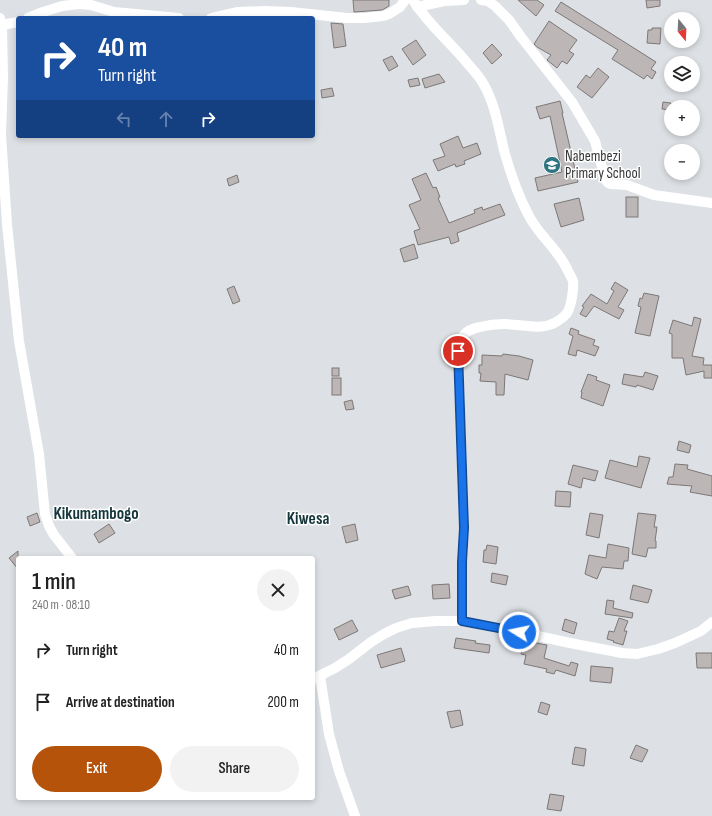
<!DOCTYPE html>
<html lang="en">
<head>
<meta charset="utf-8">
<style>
  body { margin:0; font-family:"Sofia Sans Condensed",sans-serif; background:#f2f2f2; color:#222; height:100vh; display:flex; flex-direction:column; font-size:15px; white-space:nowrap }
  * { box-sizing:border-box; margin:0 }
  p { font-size:13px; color:#767676 }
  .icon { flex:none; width:22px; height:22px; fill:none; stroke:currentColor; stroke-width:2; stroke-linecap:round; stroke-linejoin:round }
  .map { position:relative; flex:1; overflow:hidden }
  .drawer { position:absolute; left:16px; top:556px; width:299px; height:244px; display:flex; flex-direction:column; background:#fff; border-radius:4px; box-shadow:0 2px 6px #0003 }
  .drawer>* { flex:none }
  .banner { position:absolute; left:16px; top:16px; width:299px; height:122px; border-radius:4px; box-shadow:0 2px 6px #0003; background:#1a4fa0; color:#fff; overflow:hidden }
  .needle { width:26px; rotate:162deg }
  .fabs { position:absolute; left:664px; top:12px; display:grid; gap:8px }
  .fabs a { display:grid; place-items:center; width:36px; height:36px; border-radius:50%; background:#fff; box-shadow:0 2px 6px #0003; font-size:20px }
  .pin { position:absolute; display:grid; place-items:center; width:34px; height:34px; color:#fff; margin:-17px; border:2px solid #fff; border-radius:50%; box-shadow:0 1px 4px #0007 }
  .me { position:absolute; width:44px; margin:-22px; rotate:280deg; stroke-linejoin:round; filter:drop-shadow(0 0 3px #0008) }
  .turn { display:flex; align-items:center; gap:14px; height:84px; padding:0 16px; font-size:18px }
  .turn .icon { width:52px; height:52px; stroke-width:2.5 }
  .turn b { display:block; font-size:28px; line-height:34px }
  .lanes { display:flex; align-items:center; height:38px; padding:0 16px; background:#0003; justify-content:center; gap:20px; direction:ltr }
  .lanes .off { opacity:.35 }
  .round { display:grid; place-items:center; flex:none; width:42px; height:42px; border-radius:21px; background:#f2f2f2 }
  .summary { display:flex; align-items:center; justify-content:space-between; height:68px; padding:0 16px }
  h1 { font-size:24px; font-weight:600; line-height:30px }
  .primary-button { display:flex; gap:8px; margin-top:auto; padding:8px 16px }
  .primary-button a { flex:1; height:46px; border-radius:24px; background:#b45309; color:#fff; font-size:16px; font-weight:600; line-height:46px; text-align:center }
  .primary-button a+a { background:#f2f2f2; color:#222 }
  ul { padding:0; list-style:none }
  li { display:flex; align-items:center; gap:12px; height:52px; padding:0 16px }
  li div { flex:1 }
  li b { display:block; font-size:15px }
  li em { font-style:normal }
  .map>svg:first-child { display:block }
  .building { fill:#bcb7b6; stroke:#7c7877 }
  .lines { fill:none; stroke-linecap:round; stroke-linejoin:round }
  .minor { stroke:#fff; stroke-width:10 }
  .route-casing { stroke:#114b97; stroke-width:10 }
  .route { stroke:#1a73e8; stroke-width:7 }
  .labels { text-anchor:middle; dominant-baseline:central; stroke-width:3; stroke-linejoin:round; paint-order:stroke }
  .poi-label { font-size:15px; fill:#353637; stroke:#fff; text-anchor:start }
  .quarter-label { font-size:17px; font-weight:bold; fill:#14363b; stroke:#fff }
</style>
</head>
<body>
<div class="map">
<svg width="712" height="816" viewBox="0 0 712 816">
  <rect width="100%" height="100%" fill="#dde0e4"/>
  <g class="building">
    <path d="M353 0H389V6L382 10 354 12Z"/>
    <path d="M518 0H537L544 5 536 16Z"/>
    <path d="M646 0H660V6L647 8Z"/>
    <path d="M561 2 656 62 651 69 656 72 652 79 647 75 644 79 612 59 618 50 555 11Z"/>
    <path d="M549 21 577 40 569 51 574 54 567 64 562 61 557 68 547 60 551 55 537 47 534 44Z"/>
    <path d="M331 23 343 24 346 46 334 48Z"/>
    <path d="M652 28H661L660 44 647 43 648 30H652Z"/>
    <path d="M416 40 426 55 413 65 402 49Z"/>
    <path d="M492 44 502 55 492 64 483 53Z"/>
    <path d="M392 56 398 66 389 71 383 60Z"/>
    <path d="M598 68 609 77 592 98 577 87 586 75 590 78Z"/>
    <path d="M439 74 445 82 425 88 422 79Z"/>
    <path d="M418 78 420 85 410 87 408 80Z"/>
    <path d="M332 88 334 96 322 98 321 90Z"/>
    <path d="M560 101 563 113H562L578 182 538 191 535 178 562 172 550 116 540 119 536 107Z"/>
    <path d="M663 102 671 103V110L662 109Z"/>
    <path d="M458 136 463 148 477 143 481 154 464 161 465 164 456 167 455 164 438 171 433 160 445 156 440 144Z"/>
    <path d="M426 173 433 188 436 187 440 197 438 198 449 223 475 213 474 210 482 207 483 210 500 204 505 215 457 233 459 241 451 244 449 237 418 245 414 231 420 229 409 205 421 200 412 179Z"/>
    <path d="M237 175 239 182 229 186 227 179Z"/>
    <rect x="626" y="197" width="12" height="20"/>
    <path d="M579 198 584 220 561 227 554 204Z"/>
    <path d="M414 244 418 258 404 262 400 249Z"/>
    <path d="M615 282 628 290 618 307 624 310 619 319 594 306 586 317 580 314 584 307 582 306 591 294 607 304 614 291 611 289Z"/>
    <path d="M234 286 240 301 233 304 227 289Z"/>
    <path d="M644 293 659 296 650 336 635 333 641 307 638 306 640 298 642 299Z"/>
    <path d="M694 317 701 319 692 356 704 358 703 365H712V378H704V371L686 375 683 358H672V334L669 333 673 320 692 326Z"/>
    <path d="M571 328 579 331 578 334 595 340 593 345 599 347 595 356 577 350 576 356 568 354 573 336 569 334Z"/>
    <path d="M503 354 519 356 533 360 528 380 505 374 504 395H496V382L480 381 481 373H479V365H482V355L502 356Z"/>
    <rect x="332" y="368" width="7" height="8"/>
    <path d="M645 372 658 376 653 390 637 385 636 387 622 384 624 374 643 377Z"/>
    <path d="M588 374 597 377 596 380 610 385 603 406 581 398 582 392H581Z"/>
    <rect x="332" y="378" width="9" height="17"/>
    <path d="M352 400 354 409 346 410 344 402Z"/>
    <path d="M679 441 691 445 689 453 677 450Z"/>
    <path d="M639 456 650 458 641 488 605 478 610 460 637 467Z"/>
    <path d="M675 464 688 465 687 469 712 476V496L690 492 692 486 667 484 669 477H673Z"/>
    <path d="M573 465 598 471 595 481 583 478 581 488 568 484Z"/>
    <path d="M556 491 571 492 570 507 555 506Z"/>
    <path d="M37 513 40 522 30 526 27 517Z"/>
    <path d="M590 513 603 515 599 538 586 535Z"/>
    <path d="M638 513 656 515 654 527H657L655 541H656V548H648L646 557 632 554Z"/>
    <path d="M109 524 115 533 99 543 94 534Z"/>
    <path d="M355 524 358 540 346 543 342 527Z"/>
    <path d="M608 544 629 548 628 561H624L623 569 602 567 597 579 585 574 589 555 606 558Z"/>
    <path d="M487 545 498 547 496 564 483 562 484 550H486Z"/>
    <path d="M18 551V569L9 558Z"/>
    <path d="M492 573 508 576 506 585 491 582Z"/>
    <path d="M449 584 450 598 433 599 432 585Z"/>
    <path d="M633 585 652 590 648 603 630 599Z"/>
    <path d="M408 586 411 595 395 599 392 590Z"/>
    <path d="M607 600 614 601 613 608 633 613 632 618 605 614Z"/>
    <path d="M619 618 628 621 624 631H627L623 645 613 642 614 641 607 639 609 631 614 632Z"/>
    <path d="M565 619 577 623 574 634 562 630Z"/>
    <path d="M352 620 358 631 339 640 334 629Z"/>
    <path d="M456 638 476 641 475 643 490 645 489 653 454 648Z"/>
    <path d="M524 641 547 645 544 658 569 666 571 662 578 664 575 676 556 670 554 674 546 672 547 669 524 664 526 655 521 654Z"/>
    <path d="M401 648 405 661 381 668 377 655Z"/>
    <path d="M696 653H712V668H697Z"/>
    <path d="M591 666 613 668 611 683 590 681Z"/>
    <path d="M541 702 550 705 547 715 538 712Z"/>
    <path d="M460 710 463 725 451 728 447 712Z"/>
    <path d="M636 745 648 750 642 762 630 758Z"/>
    <path d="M575 747 586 749 584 766 572 764Z"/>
    <path d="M550 794 564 796 561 811 547 809Z"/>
  </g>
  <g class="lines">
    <g class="minor">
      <path d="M413 0C428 24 450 42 468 64 474 71 480 77 484 85 496 106 499 131 505 154 511 175 519 197 529 216 540 237 560 251 569 273 570 275 572 278 573 281 574 288 571 308 567 313 564 317 557 322 552 324 539 330 519 324 504 324 496 324 488 325 480 327 465 330 460 336 458 351L464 528 462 562V621"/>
      <path d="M481 0 488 1 495 6 509 20 521 37 572 102 595 141 602 167 604 178 608 183 611 184 627 185 654 195 712 203"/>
      <path d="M417 7 444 1 464 0"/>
      <path d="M0 18 2 25 3 77 1 135 7 224 19 341 39 454 45 514 49 526 54 535 72 558"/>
      <path d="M28 18 43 12 62 6 79 4 91 5 114 12 179 18"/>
      <path d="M211 18 237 12 265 11 291 12 347 18H364L383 16 389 14 400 7 405 0"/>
      <path d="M2 25 18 22"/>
      <path d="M320 676 329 734 339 771 355 816"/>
      <path d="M313 679 335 668 349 659 371 642 384 634 396 628 412 623 436 621H462L519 632 570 643 622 653 637 654 658 649 675 643 701 631 712 622"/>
    </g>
  </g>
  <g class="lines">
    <defs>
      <path id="route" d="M458 351 464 528 462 562V621L519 632"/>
    </defs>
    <use href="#route" class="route-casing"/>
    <use href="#route" class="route"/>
  </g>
  <defs>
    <symbol id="school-disc" viewBox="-11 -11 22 22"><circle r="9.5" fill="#2e7581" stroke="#fff"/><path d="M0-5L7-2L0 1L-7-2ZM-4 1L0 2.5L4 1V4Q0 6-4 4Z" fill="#fff"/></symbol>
  </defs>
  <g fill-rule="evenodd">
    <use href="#school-disc" x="542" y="155" width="20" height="20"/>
  </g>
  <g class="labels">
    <g class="poi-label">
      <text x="565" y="156">Nabembezi<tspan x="565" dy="17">Primary School</tspan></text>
    </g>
    <g class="quarter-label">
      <text x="96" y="514">Kikumambogo</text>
      <text x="308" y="519">Kiwesa</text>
    </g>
  </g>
</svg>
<div class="fabs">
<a><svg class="needle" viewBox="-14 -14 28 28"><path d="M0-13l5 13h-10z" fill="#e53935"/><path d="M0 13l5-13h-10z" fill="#767676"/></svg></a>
<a><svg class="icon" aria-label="layers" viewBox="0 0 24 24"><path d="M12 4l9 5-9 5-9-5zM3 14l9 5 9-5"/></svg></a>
<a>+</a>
<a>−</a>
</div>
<div class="pin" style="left:458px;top:351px;background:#d93025"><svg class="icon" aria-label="arrive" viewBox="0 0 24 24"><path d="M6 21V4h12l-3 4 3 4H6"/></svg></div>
<svg class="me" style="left:519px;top:632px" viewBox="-20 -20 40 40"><circle r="17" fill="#1a73e8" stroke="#fff" stroke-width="3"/><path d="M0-11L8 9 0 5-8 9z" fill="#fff"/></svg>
<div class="banner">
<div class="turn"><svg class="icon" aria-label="right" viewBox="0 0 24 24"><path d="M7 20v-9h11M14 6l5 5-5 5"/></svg><div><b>40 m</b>Turn right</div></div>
<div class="lanes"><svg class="icon off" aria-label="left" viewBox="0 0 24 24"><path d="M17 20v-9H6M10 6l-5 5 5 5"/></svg><svg class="icon off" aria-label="ahead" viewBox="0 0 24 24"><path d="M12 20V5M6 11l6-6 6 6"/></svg><svg class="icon" aria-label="right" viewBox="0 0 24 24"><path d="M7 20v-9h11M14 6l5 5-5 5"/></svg></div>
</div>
<section class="drawer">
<div class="summary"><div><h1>1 min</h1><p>240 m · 08:10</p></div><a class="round"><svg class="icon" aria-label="close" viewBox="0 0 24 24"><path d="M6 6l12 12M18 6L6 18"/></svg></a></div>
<ul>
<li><svg class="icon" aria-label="right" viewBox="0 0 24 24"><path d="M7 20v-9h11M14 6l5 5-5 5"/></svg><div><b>Turn right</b></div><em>40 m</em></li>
<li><svg class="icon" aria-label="arrive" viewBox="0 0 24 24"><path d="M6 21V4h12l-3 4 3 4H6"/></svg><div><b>Arrive at destination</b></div><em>200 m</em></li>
</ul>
<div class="primary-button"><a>Exit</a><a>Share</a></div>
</section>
</div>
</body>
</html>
